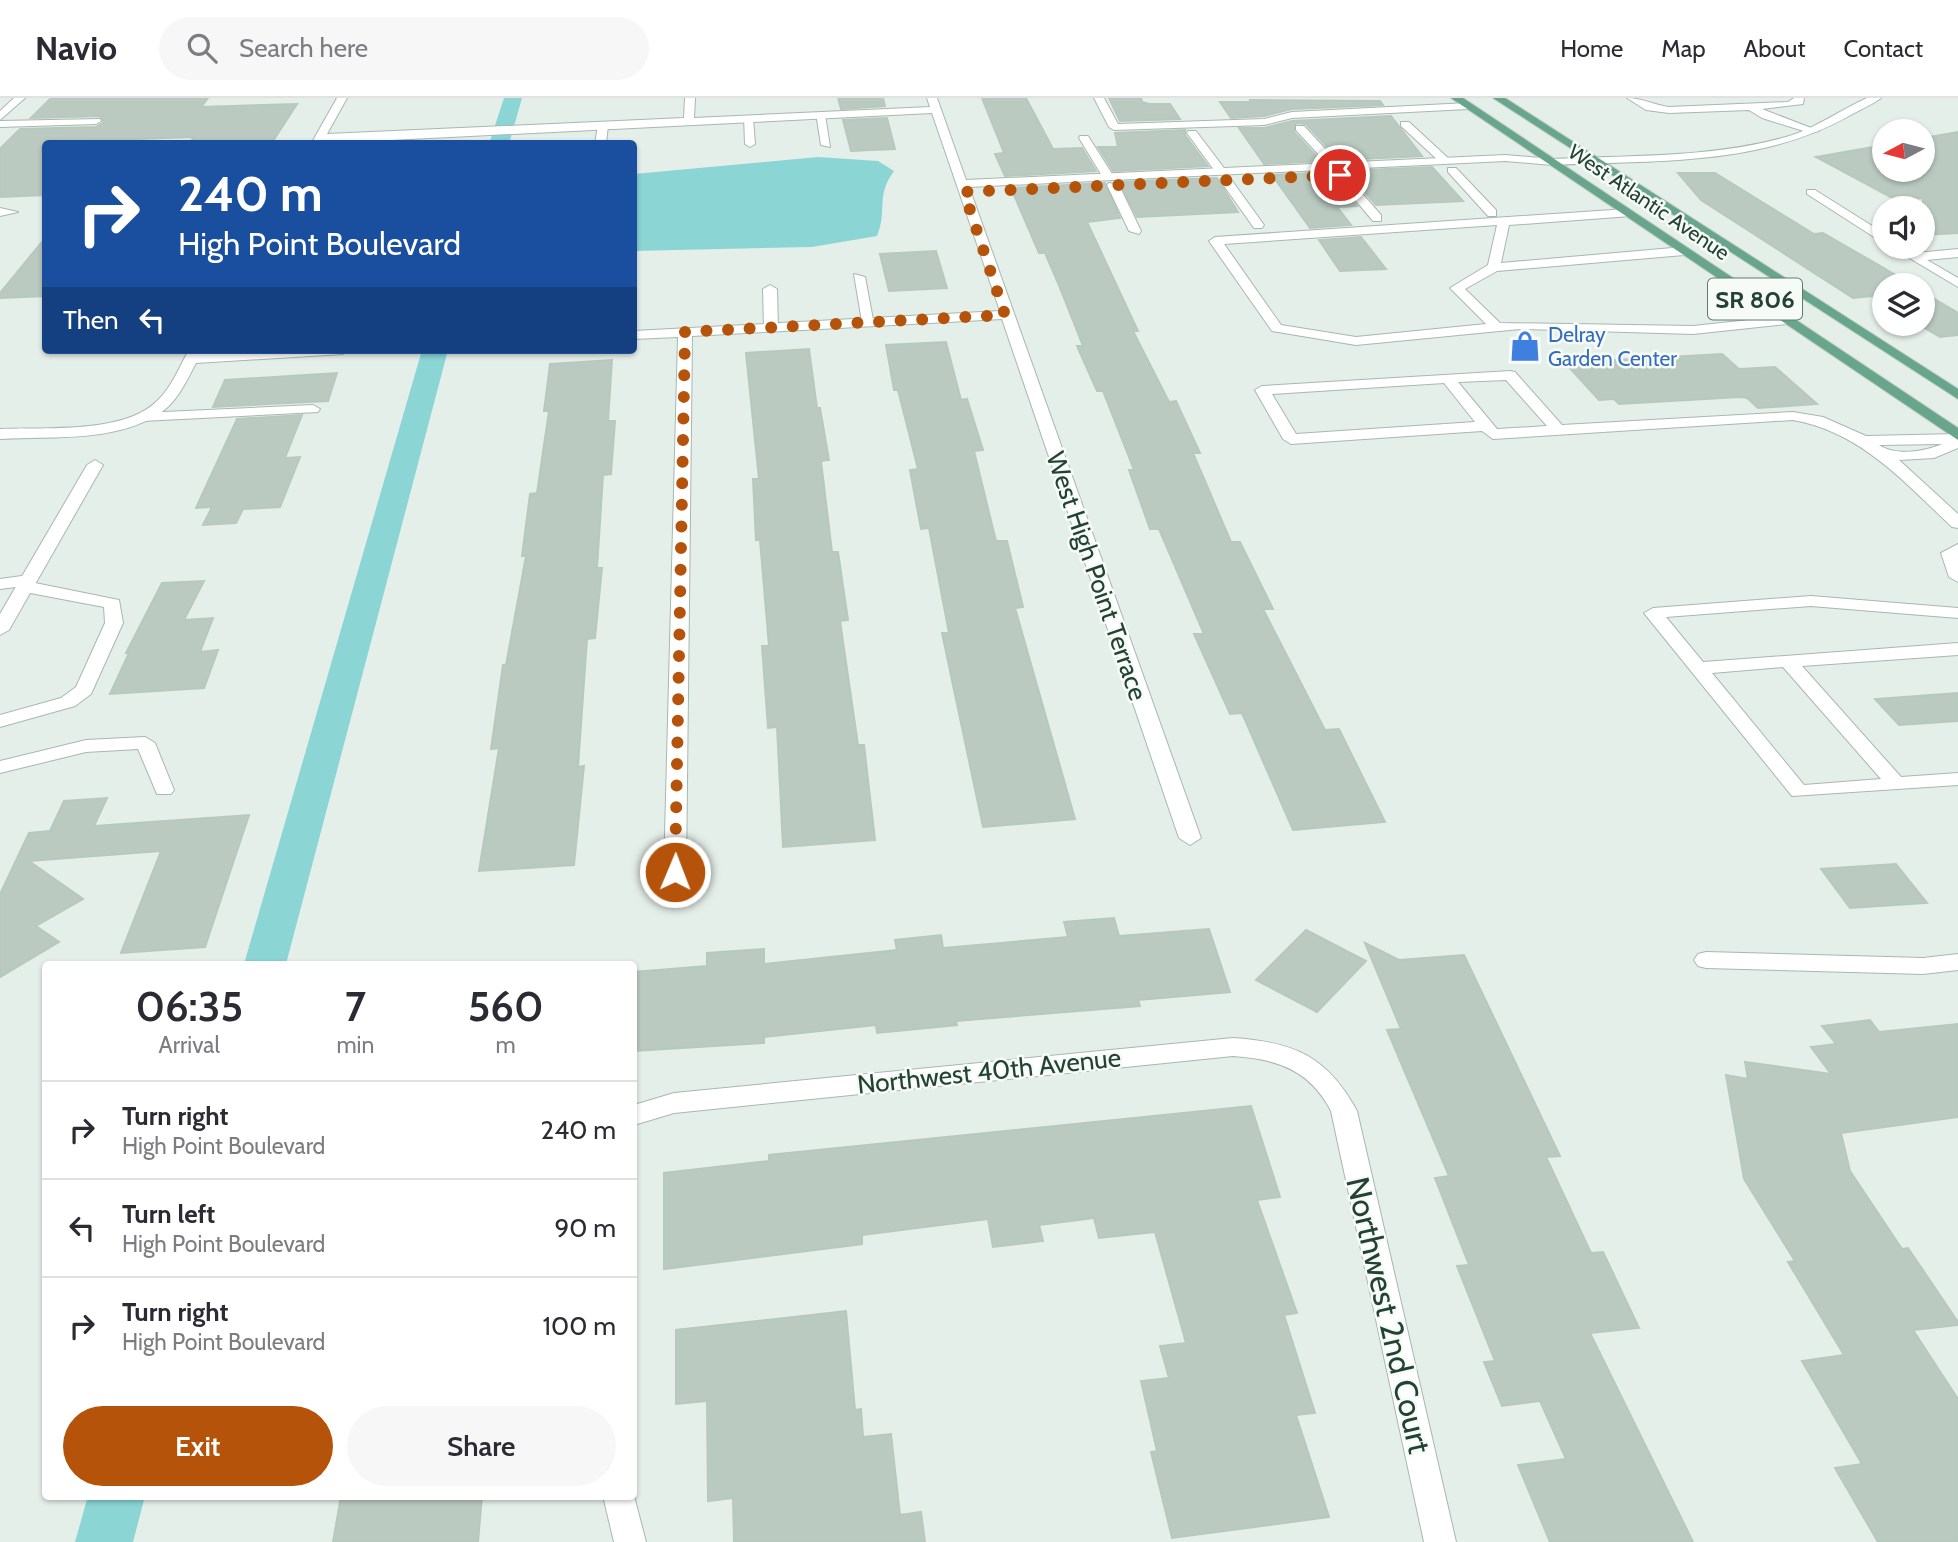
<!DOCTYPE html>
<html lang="en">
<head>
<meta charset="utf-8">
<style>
  body { margin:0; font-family:Cabin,sans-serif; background:#f7f7f7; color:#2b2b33; height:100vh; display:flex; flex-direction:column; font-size:26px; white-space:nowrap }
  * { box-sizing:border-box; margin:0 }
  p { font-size:23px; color:#7c7c81 }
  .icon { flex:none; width:38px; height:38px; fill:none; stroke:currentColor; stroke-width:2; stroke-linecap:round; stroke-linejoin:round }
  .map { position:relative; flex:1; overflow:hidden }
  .sheet { position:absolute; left:42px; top:863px; width:595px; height:539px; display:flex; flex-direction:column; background:#fff; border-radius:7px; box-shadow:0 2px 5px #0004 }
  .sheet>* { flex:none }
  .top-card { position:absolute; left:42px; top:42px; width:595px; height:214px; border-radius:7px; box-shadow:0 2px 5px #0004; background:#1a4fa0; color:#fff; overflow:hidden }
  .needle { width:46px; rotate:263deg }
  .controls { position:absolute; left:1872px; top:21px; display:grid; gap:14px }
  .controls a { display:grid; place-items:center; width:63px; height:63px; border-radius:50%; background:#fff; box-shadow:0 2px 5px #0004; font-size:35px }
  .pin { position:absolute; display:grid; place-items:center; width:60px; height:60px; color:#fff; margin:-30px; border:4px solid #fff; border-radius:50%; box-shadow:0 2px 7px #0007 }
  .me { position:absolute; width:77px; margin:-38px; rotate:1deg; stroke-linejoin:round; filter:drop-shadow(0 0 5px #0008) }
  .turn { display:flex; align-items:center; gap:24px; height:147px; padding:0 21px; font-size:32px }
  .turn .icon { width:91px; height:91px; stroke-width:2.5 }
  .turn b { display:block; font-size:49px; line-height:60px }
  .then { display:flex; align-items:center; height:66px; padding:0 21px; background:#0003; gap:14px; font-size:26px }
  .eta { display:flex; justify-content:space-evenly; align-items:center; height:119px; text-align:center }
  .eta b { font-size:42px; font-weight:600; line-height:49px }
  .primary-button { display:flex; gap:14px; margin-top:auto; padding:14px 21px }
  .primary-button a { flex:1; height:80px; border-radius:42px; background:#b45309; color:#fff; font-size:28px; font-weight:600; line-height:80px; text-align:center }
  .primary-button a+a { background:#f7f7f7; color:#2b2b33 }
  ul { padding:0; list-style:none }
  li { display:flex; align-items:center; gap:21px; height:98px; padding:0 21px; border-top:2px solid #e1e1e2 }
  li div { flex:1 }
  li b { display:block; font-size:26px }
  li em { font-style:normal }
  header { display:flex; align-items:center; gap:42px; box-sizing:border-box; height:98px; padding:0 35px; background:#fff; border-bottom:2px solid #e1e1e2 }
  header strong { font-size:33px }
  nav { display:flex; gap:38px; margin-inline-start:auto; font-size:24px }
  .search { width:490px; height:63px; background:#f7f7f7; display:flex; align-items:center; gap:18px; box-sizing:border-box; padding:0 24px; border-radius:38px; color:#7c7c81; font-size:26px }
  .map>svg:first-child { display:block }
  .water { fill:#8bd5d5 }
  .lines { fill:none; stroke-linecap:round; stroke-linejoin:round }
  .canal { fill:#8bd5d5; fill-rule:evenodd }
  .building { fill:#bacac1; stroke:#b7c9be; stroke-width:2 }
  .lane-casing { stroke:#a7b8af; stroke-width:2 }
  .street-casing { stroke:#a7b8af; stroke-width:2 }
  .secondary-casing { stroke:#a3bbaf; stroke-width:2 }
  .primary-casing { stroke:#c1cac6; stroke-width:2 }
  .lane { fill:#fff; fill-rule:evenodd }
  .street { fill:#fff; fill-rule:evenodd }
  .secondary { fill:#fff; fill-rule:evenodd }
  .primary { fill:#68a68c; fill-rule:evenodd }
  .route { stroke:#b45309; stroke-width:12; stroke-dasharray:0 21.6 }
  .labels { text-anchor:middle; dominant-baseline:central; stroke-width:5; stroke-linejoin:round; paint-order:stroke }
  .far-street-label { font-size:21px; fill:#234234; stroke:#f6fbf7 }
  .far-shop-label { font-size:21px; fill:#366cbe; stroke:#f6fbf7; text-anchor:start }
  .shield { fill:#f6fbf7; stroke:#627a6e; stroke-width:2 }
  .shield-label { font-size:24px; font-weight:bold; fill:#234234 }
  .street-label { font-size:26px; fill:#234234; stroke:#f6fbf7 }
  .near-street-label { font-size:32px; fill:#234234; stroke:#f6fbf7 }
</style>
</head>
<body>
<header>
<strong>Navio</strong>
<div class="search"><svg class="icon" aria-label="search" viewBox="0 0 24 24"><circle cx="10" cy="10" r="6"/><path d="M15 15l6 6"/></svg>Search here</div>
<nav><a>Home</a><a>Map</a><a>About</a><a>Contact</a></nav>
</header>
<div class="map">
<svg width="1958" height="1444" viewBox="0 0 1958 1444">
  <rect width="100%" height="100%" fill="#e5efe9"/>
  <path class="water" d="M818 59 878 63 894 73C875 99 888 112 877 138L812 149 634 153V76Z"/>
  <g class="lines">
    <g class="canal">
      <path d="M504 0H522L509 46H489Z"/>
      <path d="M422 252H448L286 866H244Z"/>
      <path d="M88 1398H145L133 1444H75Z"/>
    </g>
  </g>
  <g class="building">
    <path d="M51 0H208L201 9 297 6 271 46H189L194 39 46 44V97L0 99V51L20 31 96 29 104 24 100 18 31 20Z"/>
    <path d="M838 0H883L885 8 841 11Z"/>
    <path d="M982 0H1026L1053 51 1082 50 1096 73 1005 78 995 56 1004 55Z"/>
    <path d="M1109 0H1141L1142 4 1149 6H1170L1180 21 1120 23Z"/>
    <path d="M1250 2 1380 3 1383 7 1292 11 1264 18 1231 20 1220 4H1251Z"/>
    <path d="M1391 18 1422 58 1339 62 1306 26 1296 25 1294 34 1321 63 1264 66 1239 30H1264L1292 23Z"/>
    <path d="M887 20 895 51 851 53 843 22Z"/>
    <path d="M1185 32V37L1208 68 1113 73 1098 49H1118L1115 35Z"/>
    <path d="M1958 34V135L1923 137V100L1896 102 1816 59 1885 47V72H1923V40Z"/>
    <path d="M1432 69 1463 103 1376 107 1346 73Z"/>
    <path d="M1334 74V81L1357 108 1337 109 1351 127 1310 130 1272 77Z"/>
    <path d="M1678 75H1715L1814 136 1823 135 1913 187H1885V205L1873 198 1853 200 1701 102Z"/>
    <path d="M1217 80 1238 114 1137 119 1119 84Z"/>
    <path d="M1105 85 1120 120 1087 124 1138 233H1133L1169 304 1176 303 1200 355H1193L1231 444H1240L1273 511H1263L1325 632 1339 631 1385 724 1293 732 1242 615 1230 616 1194 536H1204L1159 431H1150L1129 372H1134L1103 293H1097L1077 248H1083L1058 185 1045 155H1039L1011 90Z"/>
    <path d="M46 139V198L0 200V195Z"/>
    <path d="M1361 139 1386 171 1340 173 1319 142Z"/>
    <path d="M936 153 947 190 889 193 880 156Z"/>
    <path d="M1923 194 1958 215V237L1940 239 1918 226H1923Z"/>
    <path d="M946 244 961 302 967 301 983 352 974 353 996 443H1007L1023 509 1015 510 1075 721 983 729 942 535H949L929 430 921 431 910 372 918 371 898 292H894L886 247Z"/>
    <path d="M809 251 817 310H820L829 362 821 363 832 454H838L848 522 840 523 858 647H864L875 742 783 749 777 629 768 630 762 548H769L760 442H756L753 381H759L746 255Z"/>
    <path d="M1722 256 1739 271 1775 269 1817 306 1758 310 1747 300 1740 299 1619 306 1614 301 1599 302 1565 265Z"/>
    <path d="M612 262 608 323H615L611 376 603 377 597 470H602L595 540 587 541 578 669 584 668 574 767 479 773 499 650 491 651 503 567H506L526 458H522L530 396 537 395 549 313H544L550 266Z"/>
    <path d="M337 275 328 303 213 309 225 282Z"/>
    <path d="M302 317 285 360 300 359 280 409 243 411 236 425 203 427 212 409 196 410 237 321Z"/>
    <path d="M204 483 184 522 213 520 200 554 218 552 204 590 110 596 129 555H126L162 485Z"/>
    <path d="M1958 595V623L1899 627 1875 601Z"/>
    <path d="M107 700 94 728 249 717 205 849 121 855 161 753 29 763 83 801 36 828 59 844 0 879V796L29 735 50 733 64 703Z"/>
    <path d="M1896 766 1927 805 1850 810 1821 771Z"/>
    <path d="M1114 820 1119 838 1209 831 1230 894 1138 902 1140 908 956 923 957 927 877 935 876 927 764 939V945L634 953V874L707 868V855L764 851V866L897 852 895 842 941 837 943 850 1068 839 1064 824Z"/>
    <path d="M1306 832 1366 863 1317 914 1256 882Z"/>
    <path d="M1365 845 1399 862 1464 857 1560 1058 1546 1059 1591 1155 1603 1154 1639 1230 1590 1235 1693 1444H1550L1518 1367 1566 1361 1540 1303 1502 1308 1484 1264 1495 1263 1457 1168 1469 1167 1435 1080 1449 1078 1387 932 1401 931Z"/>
    <path d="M1870 922 1879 934 1958 926V1019L1841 1035 1850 1073 1902 1151 1908 1150 1958 1224V1227L1913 1232 1958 1301V1444H1878L1835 1370 1862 1366 1802 1263 1844 1257 1788 1164 1795 1163 1744 1081 1726 977 1748 981 1745 964 1831 976 1811 949 1836 946 1822 928Z"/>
    <path d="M1251 1008 1280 1099 1257 1102 1297 1215 1284 1217 1315 1315 1296 1317 1329 1419 1172 1440 1151 1354 1157 1353 1141 1283 1169 1280 1160 1248 1186 1245 1155 1134 1099 1140 1094 1120 1039 1127 1043 1143 993 1149 988 1121 862 1137V1146L664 1171V1075L769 1063V1057Z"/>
    <path d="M846 1213 855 1312 861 1311 863 1339 891 1336 900 1417 921 1414 925 1444H734L733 1400 708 1403 707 1303 676 1306V1232Z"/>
    <path d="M341 1398H482L478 1444H333Z"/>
  </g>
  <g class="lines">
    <defs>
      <g id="lane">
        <path d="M1094 0H1104L1118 26 1264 21 1292 14 1468 5 1473 8 1468 11 1292 20 1264 27 1114 32 1109 29Z"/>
        <path d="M1627 0C1642 0 1654 7 1669 9L1788 4 1794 0H1804L1803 6 1762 11 1819 33 1810 35 1762 20 1749 12 1669 15 1646 12Z"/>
        <path d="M816 15 825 17 830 49 821 47Z"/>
        <path d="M744 18 753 20 755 46 750 49 745 46Z"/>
        <path d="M100 21 101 23 96 26 0 29V23Z"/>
        <path d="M603 24 608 27 606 46H595L598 27Z"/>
        <path d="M1401 24H1409L1449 61V65H1441L1401 28Z"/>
        <path d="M1296 28H1304L1339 66V70H1331L1296 32Z"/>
        <path d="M1188 33H1196L1227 74 1225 76H1217L1187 35Z"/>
        <path d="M1080 38H1088L1114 79 1112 81H1104L1079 40Z"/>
        <path d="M1448 70H1456L1496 112V118H1488L1448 74Z"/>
        <path d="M1336 75H1344L1381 117V123H1373L1336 79Z"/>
        <path d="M1222 80H1230L1264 127 1262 130H1254L1220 82Z"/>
        <path d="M1109 85 1119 87 1141 133 1139 136 1129 133 1107 87Z"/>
        <path d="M0 110 18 114 0 118Z"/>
        <path d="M1627 111 1633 115 1631 118 1509 127 1501 165 1684 149 1690 153 1684 157 1497 173 1465 191 1500 225 1693 228 1787 218 1794 222 1787 226 1693 236 1520 231 1356 247 1272 233 1209 143 1215 139ZM1497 127 1488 167 1450 190 1486 226 1356 239 1281 227 1224 146Z"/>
        <path d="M854 176 865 179 874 227 862 224Z"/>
        <path d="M770 187 777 191 778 230 771 234 764 230 763 191Z"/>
        <path d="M1510 273 1515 274 1562 327 1793 314 1823 319 1866 338 1958 336V350L1934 360 1899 362 1958 416V430L1952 429C1904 384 1861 334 1793 322L1493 341 1482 333 1291 346 1283 341 1255 292 1262 288ZM1506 282 1547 328 1497 331 1458 284ZM1444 285 1475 324 1296 336 1272 296ZM1942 346C1924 354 1895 358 1879 347Z"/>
        <path d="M313 307 320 311 318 314 142 323 135 319 142 315Z"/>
        <path d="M1958 446V484L1949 479 1941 455Z"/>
        <path d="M29 477 35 478V485L119 502 123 525 91 596 75 608 0 629V617L61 600 76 589 105 525 104 509 25 494 16 489 0 491V481Z"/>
        <path d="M1811 498 1958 510V520L1811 508 1666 519 1703 564 1958 545V557L1802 568 1901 679 1958 675V687L1792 698 1644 515 1653 510ZM1783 569 1881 681 1804 687 1712 575Z"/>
        <path d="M145 639 155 645 174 692 171 696H157L138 651 86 654 0 675V663L86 642Z"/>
        <path d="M1706 854 1923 860 1958 856V872L1923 876 1706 870 1698 868 1694 862 1698 856Z"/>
      </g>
      <g id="street">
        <path d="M14 0H25L0 22V13Z"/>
        <path d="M337 0H347L327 36 684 20 685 0H695L694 20 930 9 927 0H937L966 82 1505 57 1552 61 1558 64 1552 67 1505 63 969 89 1201 740 1190 747 1179 740 1002 221 692 238 686 774 683 779H667L664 774 678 239 634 241V233L1000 213 932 15 311 46Z"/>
        <path d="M1807 92H1815L1885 136V146L1807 96Z"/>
        <path d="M1891 149H1905L1916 155 1958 151V159L1927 162 1958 180V189Z"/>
        <path d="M189 252H203L201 256 350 252 343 256 196 265C187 282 178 302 163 313 119 345 51 338 0 341V331C45 329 124 336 157 303 172 289 179 269 189 252Z"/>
        <path d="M95 362 103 367 9 532 0 537V516L87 367Z"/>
        <path d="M1233 940C1294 944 1327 958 1357 1013L1456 1444H1424L1331 1013C1310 972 1277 961 1233 958L674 1015 634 1027V1007L674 995Z"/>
        <path d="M603 1398H634L646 1444H614Z"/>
      </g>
      <path id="secondary" d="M1867 0H1881C1872 7 1859 12 1849 18 1758 69 1653 62 1552 67L1546 64 1552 61C1629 57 1711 60 1786 39 1815 31 1840 12 1867 0Z"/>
      <g id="primary">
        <path d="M1451 0H1463L1958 330V342Z"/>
        <path d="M1493 0H1505L1958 291V301Z"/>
      </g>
    </defs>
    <use href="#lane" class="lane-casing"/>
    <use href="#street" class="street-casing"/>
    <use href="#secondary" class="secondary-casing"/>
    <use href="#primary" class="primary-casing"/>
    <use href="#lane" class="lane"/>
    <use href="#street" class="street"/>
    <use href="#secondary" class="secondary"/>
    <use href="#primary" class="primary"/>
  </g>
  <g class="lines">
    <path class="route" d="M675 774 685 234 1005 217 964 94 1340 77"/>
  </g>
  <defs>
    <symbol id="shop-bare" viewBox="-9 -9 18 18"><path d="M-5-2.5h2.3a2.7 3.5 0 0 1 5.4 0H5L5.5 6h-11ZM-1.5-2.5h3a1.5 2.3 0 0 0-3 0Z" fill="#3f7fe0" stroke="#f6fbf7" stroke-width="2.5" paint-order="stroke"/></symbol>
  </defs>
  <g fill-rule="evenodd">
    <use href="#shop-bare" x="1503" y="226" width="44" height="44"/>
  </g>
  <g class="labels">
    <g class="far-street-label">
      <text transform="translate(1649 104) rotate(34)">West Atlantic Avenue</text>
    </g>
    <g class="far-shop-label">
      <text x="1548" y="236">Delray<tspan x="1548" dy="24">Garden Center</tspan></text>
    </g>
    <rect class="shield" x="1708" y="180.5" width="94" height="41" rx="5"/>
    <g class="shield-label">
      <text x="1755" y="201">SR 806</text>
    </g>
    <g class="street-label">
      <text transform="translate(1097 478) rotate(71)">West High Point Terrace</text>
      <text transform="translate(989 973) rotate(-6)">Northwest 40th Avenue</text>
    </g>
    <g class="near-street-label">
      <text transform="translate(1389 1217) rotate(77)">Northwest 2nd Court</text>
    </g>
  </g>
</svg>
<div class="controls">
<a><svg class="needle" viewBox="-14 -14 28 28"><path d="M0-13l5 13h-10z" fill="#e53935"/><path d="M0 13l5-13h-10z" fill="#7c7c81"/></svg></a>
<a><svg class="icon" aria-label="sound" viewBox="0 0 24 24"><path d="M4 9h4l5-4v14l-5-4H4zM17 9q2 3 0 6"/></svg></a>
<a><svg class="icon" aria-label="layers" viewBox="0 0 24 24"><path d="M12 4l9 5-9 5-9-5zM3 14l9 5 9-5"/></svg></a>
</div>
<div class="pin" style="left:1340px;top:77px;background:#d93025"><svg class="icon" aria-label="arrive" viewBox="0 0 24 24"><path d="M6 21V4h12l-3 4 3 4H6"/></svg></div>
<svg class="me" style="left:675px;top:774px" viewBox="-20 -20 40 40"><circle r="17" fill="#b45309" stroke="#fff" stroke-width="3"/><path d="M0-11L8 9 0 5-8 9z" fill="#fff"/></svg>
<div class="top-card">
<div class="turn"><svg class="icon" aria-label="right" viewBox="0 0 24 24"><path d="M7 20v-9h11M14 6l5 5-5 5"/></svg><div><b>240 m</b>High Point Boulevard</div></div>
<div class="then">Then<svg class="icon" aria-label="left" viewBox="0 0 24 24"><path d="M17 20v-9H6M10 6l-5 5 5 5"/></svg></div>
</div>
<section class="sheet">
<div class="eta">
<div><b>06:35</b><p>Arrival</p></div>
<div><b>7</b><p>min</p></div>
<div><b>560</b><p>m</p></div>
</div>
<ul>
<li><svg class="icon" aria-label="right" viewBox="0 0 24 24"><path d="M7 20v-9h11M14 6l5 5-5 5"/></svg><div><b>Turn right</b><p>High Point Boulevard</p></div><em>240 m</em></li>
<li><svg class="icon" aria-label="left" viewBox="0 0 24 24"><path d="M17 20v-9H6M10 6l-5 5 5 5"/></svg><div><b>Turn left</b><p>High Point Boulevard</p></div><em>90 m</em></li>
<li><svg class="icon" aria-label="right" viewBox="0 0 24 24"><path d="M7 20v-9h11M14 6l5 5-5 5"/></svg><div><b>Turn right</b><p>High Point Boulevard</p></div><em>100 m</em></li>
</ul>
<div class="primary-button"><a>Exit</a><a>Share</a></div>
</section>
</div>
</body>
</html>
